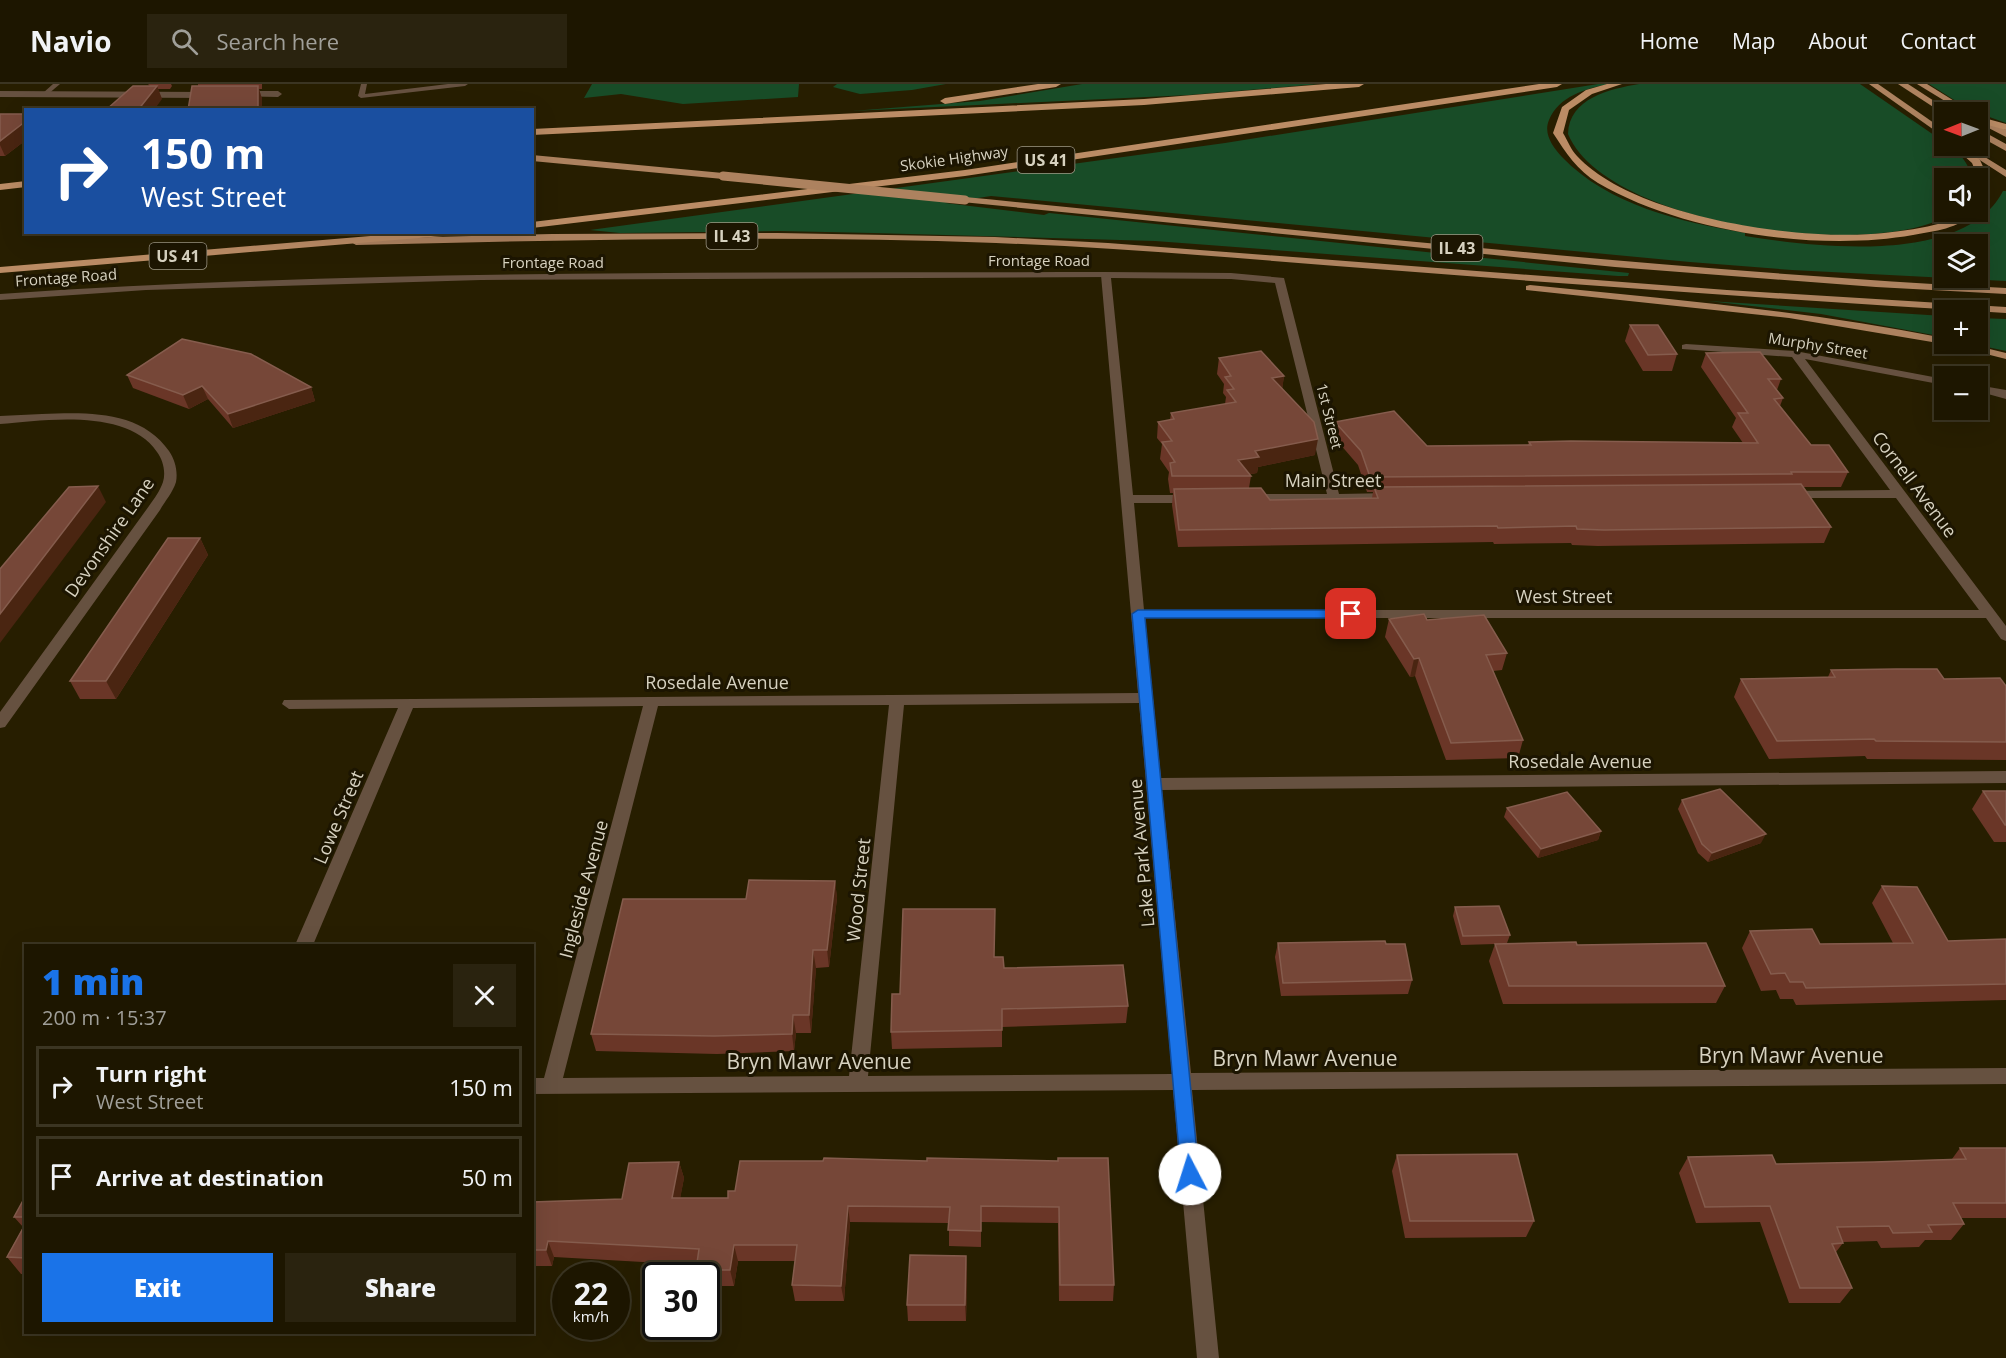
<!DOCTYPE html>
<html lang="en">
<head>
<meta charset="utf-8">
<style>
  body { margin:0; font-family:"Open Sans",sans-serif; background:#2a230f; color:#f1f3f6; height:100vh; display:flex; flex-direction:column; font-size:22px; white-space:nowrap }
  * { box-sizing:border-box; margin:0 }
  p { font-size:20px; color:#a09f99 }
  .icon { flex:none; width:33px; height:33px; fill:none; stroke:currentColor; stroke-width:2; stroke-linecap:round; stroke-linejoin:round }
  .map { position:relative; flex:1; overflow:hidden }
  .panel { position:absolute; left:24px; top:860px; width:510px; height:390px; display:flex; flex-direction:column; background:#1d1600; border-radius:0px; box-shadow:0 6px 24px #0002,0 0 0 2px #3b3522 }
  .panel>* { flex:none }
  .hud { position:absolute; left:24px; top:24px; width:510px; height:126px; border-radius:0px; box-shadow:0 6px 24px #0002,0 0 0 2px #3b3522; background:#1a4fa0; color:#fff; overflow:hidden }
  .needle { width:39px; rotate:269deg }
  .controls { position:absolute; left:1934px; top:18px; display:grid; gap:12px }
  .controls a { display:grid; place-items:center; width:54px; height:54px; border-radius:0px; background:#1d1600; box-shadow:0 6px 24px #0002,0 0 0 2px #3b3522; font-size:30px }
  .speed { position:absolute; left:552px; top:1178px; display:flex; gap:12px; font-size:30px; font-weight:700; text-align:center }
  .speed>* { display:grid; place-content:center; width:78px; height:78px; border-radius:50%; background:#1d1600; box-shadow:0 6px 24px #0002,0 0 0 2px #3b3522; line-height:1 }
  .speed small { font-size:15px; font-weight:400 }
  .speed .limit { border:3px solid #111; border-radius:9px; background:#fff; color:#111 }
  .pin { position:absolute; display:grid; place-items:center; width:51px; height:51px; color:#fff; margin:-26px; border-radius:12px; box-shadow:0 3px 9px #0006 }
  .me { position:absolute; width:66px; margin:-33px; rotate:355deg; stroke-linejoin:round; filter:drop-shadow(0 0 4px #0008) }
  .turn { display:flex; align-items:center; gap:21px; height:126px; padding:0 18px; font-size:27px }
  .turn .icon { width:78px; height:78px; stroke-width:2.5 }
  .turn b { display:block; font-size:42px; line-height:51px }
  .round { display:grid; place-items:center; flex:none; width:63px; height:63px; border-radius:0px; background:#2a230f }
  .overview { display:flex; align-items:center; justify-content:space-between; height:102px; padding:0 18px }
  h1 { font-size:36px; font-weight:800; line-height:45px; color:#1a73e8 }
  .cta { display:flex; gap:12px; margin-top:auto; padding:12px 18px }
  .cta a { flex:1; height:69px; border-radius:0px; background:#1a73e8; color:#fff; font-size:24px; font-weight:800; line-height:69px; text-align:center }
  .cta a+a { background:#2a230f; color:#f1f3f6 }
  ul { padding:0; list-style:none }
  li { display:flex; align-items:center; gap:18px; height:81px; margin:0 12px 9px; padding:0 6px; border:3px solid #3b3522; border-radius:0px }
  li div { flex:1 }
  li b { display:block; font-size:22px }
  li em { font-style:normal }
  header { display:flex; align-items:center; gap:36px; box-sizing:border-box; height:84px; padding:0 30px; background:#1d1600; border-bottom:2px solid #3b3522 }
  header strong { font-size:28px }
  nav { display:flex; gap:33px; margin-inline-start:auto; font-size:21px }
  .search { width:420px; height:54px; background:#2a230f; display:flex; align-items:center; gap:15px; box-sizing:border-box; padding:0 21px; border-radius:0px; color:#a09f99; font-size:22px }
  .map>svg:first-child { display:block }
  .green { fill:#184c27; fill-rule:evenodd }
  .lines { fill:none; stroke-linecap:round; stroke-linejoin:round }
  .service { fill:#665140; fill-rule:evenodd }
  .minor { fill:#665140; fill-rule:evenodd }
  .tertiary { fill:#665140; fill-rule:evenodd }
  .primary { fill:#ad825f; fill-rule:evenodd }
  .trunk { fill:#bb8c65; fill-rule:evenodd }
  .primary-bridge { stroke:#ad825f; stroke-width:9 }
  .wall { fill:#6a3627 }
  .shaded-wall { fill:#4a2511 }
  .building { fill:#764738; stroke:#855c4d; stroke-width:1.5 }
  .route { fill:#1a73e8; stroke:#114b97; stroke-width:1.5 }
  .labels { text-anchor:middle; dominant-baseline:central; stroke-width:6; stroke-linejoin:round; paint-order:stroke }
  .far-street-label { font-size:15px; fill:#d7d2c0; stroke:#1c1501 }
  .shield { fill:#1c1501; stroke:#9f9987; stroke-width:1.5 }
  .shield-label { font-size:16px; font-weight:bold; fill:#d7d2c0 }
  .street-label { font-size:18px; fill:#d7d2c0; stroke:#1c1501 }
  .near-street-label { font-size:21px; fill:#d7d2c0; stroke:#1c1501 }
</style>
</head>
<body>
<header>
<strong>Navio</strong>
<div class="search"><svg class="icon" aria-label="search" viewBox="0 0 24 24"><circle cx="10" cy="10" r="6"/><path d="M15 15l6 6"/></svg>Search here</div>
<nav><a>Home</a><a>Map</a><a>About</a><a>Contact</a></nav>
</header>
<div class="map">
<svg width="2006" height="1274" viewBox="0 0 2006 1274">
  <rect width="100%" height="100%" fill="#271e00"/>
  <g class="green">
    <path d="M592 0H799L798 13 683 20 621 10 584 14Z"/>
    <path d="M837 0H946L912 6 860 10 833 3Z"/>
    <path d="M1082 0H1319L1189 11 852 27 980 17Z"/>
    <path d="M1598 0H1609C1585 5 1559 12 1549 36 1543 50 1553 63 1562 73 1608 121 1681 138 1745 149V152C1813 163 1965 182 2003 107H2006V197L1792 186 1690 178 991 112 945 119 1044 131 1049 129 1629 189 1628 192H1618L1155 157 873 149 779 147 620 149 590 146 1225 59ZM1944 160H1977V194H1944Z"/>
    <path d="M1639 0H1860L1944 58V62C1958 62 1969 82 1973 94H1944V128H1955C1877 179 1606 142 1568 50 1569 14 1610 5 1639 0Z"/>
    <path d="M1929 0H2006V39L1970 26Z"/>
    <path d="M1708 217 1944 232V253L1821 230Z"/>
    <path d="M1977 234 2006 235V267L1973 260H1977Z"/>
  </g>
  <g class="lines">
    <g class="service">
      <path d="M53 0H60L47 11H43V9Z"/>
      <path d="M361 0H367L365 10 448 0H468L465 2 361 14 358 12Z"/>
    </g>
    <g class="minor">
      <path d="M0 7 210 8 214 11 210 14 0 13Z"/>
      <path d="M240 7H278L282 10 278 13 237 12 236 10Z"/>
      <path d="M1106 188 1231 189 1284 194 1339 410 1391 409 1397 413 1391 417 1250 418 1244 414 1250 410H1327L1275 199 1231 195 1111 194 1133 411H1193L1199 415 1193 419H1134L1144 526H1979L1896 414H1786L1784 411 1790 407 1890 406 1792 273 1682 265V261L1686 260 1795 267 1944 295V301L1805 275 2006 542V557L2001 555 1986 534H1145L1161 694 2006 687V699L1162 706 1191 989 2006 984V1000L1192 1006 1219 1274H1197L1173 1006 532 1010V994H544L643 622 413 624 313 861H295L398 624 289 625 282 620 284 616 1138 609 1101 191ZM1139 619 1172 990 868 992 904 621ZM889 621 849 992 563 994 658 622Z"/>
      <path d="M1977 301 2006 306V315L1977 307Z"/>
      <path d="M42 330C86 328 141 326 169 367 175 376 178 387 176 398 173 408 165 417 160 426L5 643 0 644V628L149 422C154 415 160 407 163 398 166 388 163 376 157 368 128 324 45 336 0 340V332Z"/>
    </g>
    <path class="tertiary" d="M1106 188 1111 191 1110 193 481 196 146 206 0 216V210C368 185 737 189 1106 188Z"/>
    <g class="primary">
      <path d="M1869 0H1878L1944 46V53Z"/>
      <path d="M1898 0H1908L1951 28 1944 30Z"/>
      <path d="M1917 0H1927L1972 28H1963Z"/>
      <path d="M1977 31 2006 46V53L1977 38Z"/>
      <path d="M1977 44 2006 60V67L1977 51Z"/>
      <path d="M1958 62H1967L2006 86V93Z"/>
      <path d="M532 71 723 89 728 92 723 95 532 77Z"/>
      <path d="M965 113C1312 147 1658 186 2006 204V210L1876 203 1615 183 962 118V114Z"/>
      <path d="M778 149 995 153 1108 159 1727 206 2006 223V229C1806 217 1603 203 1402 187 1267 177 1131 164 996 159 783 151 569 156 356 161L351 158 356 155 552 150Z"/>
      <path d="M1530 201C1669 215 1807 227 1944 254V260H1947H1944L1789 234 1526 206V202Z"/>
      <path d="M1952 260H1969L2006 269V275L1954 262Z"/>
    </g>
    <g class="trunk">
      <path d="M1038 0H1061L1056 3 945 20 940 17 945 14Z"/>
      <path d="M1326 0H1364L1359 3 1144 21 532 51V45L1144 15Z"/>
      <path d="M1539 0H1562L1557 3 965 92 532 144V138L965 86Z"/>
      <path d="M1607 0H1622L1592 10 1569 26 1563 49C1568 57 1571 66 1577 72 1634 134 1804 158 1884 149 1903 147 1923 144 1942 139 1956 136 1961 126 1975 128 1958 145 1935 147 1913 151 1817 168 1682 148 1598 99 1577 86 1566 69 1553 49L1562 23 1586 6Z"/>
      <path d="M1977 32 2006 40V46L1977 38Z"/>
      <path d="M1953 62H1963L1980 76 1990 98 1981 117 1977 118V104L1980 98 1972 79Z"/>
      <path d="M26 97V103L0 106V100Z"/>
      <path d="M418 148H460L455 151 0 189V183Z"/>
    </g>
    <path class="primary-bridge" d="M723 92 965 116"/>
  </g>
  <g class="wall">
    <path d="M148 0H171L172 2 170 5H158L162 15Z"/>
    <path d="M198 0H262V5H259L262 15 198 2Z"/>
    <path d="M0 30H26V56L5 72H0Z"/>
    <path d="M1630 241 1677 270 1672 287H1643L1625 257Z"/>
    <path d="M1706 269 1781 295 1777 306 1783 314 1780 322 1811 361 1848 388 1841 403H1803L1831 443 1824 459 1598 462 1572 461 1571 459 1494 460 1493 458 1178 463 1172 421 1173 409H1170L1168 395 1169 388 1160 375 1162 360 1157 354 1158 338 1170 336 1171 329 1225 320 1226 313 1223 309 1224 300 1217 290 1219 274 1284 292 1282 305 1315 371 1258 383 1257 389 1250 390 1251 392 1249 404 1270 416 1372 414 1373 408H1367L1358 381 1333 352 1335 338 1427 362 1528 361 1529 358 1743 359 1732 343 1736 334 1701 283Z"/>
    <path d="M127 291 311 303 315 317 233 344 208 315 189 325 133 304Z"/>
    <path d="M200 454 208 471 116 615H80L70 597Z"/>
    <path d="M1389 535 1427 536 1507 569 1502 586 1493 587 1523 656 1518 674 1446 676 1415 592 1410 593 1385 553Z"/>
    <path d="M1831 586 1944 595 2006 602V676L1867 675 1865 672 1769 675 1734 613 1741 595 1828 593Z"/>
    <path d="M1983 707H2006V758H1994L1972 725Z"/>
    <path d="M1682 716 1761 759 1708 778 1698 769 1678 725Z"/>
    <path d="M1507 724 1601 747 1598 756 1538 774 1504 733Z"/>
    <path d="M835 797 837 814 829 883 816 884 811 949H796L794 967 717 970 596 967 591 950 746 815Z"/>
    <path d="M1882 802 1948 857 2006 855V916L1796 921 1793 915H1780L1776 906 1761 907 1742 864 1750 847 1820 860 1893 859 1872 819Z"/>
    <path d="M1455 823 1510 851 1507 859 1577 861 1725 902 1716 919 1503 920 1489 877 1495 860 1461 861 1453 832Z"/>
    <path d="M1278 859 1412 896 1408 910 1281 912 1275 873Z"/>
    <path d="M1004 884 1128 922 1126 939 1002 943V963L892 965 891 948 900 910Z"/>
    <path d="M1960 1064H2006V1134H1961L1964 1140 1951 1156H1925L1919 1163 1881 1164 1877 1157 1843 1158V1159L1836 1168 1852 1204 1840 1219H1789L1760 1138 1696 1139 1679 1089 1688 1073 1776 1080 1874 1078 1952 1075Z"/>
    <path d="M1397 1071 1534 1137 1526 1153 1405 1154 1392 1087Z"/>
    <path d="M927 1077H1058L1114 1201 1113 1217H1059L1058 1139 981 1138V1163L949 1162V1139L850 1138 844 1217H795L792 1201 795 1177H738L734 1202H706V1191H697L696 1186V1181L554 1173 552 1182H532V1109L536 1118 622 1115 679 1078 684 1094 680 1114H728L735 1107Z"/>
    <path d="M26 1111V1190H21L7 1173 23 1143 14 1133Z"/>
    <path d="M966 1172 967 1188 966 1237H908L907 1221Z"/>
  </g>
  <g class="shaded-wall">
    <path d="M157 2 162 15 154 26H138Z"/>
    <path d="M258 2 262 15V26H258Z"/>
    <path d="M26 37V56L5 72 0 61V57Z"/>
    <path d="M1284 292 1282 307 1272 294Z"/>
    <path d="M202 302 208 315 189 325 183 311Z"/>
    <path d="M311 303 315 317 233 344 228 330Z"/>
    <path d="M1318 355 1315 371 1258 383 1257 389 1236 392 1238 376 1255 367Z"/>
    <path d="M98 402 106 418 0 559V530Z"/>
    <path d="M200 454 208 471 116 615 106 597Z"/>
    <path d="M1419 574 1415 592 1410 593 1414 575Z"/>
    <path d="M1601 747 1598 756 1538 774 1541 765Z"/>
    <path d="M1766 750 1761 759 1708 778 1712 769Z"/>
    <path d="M835 797 837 814 829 883 827 866Z"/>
    <path d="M813 866 816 884 811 949 809 931Z"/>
    <path d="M793 931 796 949 794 967 792 950Z"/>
    <path d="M679 1078 684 1094 677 1131 672 1114Z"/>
    <path d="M532 1109 538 1123 532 1127Z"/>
    <path d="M848 1122 850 1138 844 1217 841 1202Z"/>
    <path d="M548 1157 554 1173 552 1182 546 1166Z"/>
    <path d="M734 1161 738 1177 734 1202 730 1186Z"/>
    <path d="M966 1172 967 1188 966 1237 965 1221Z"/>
  </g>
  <g class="building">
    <path d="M133 2H157L138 26H106Z"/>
    <path d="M192 2H258V26H188Z"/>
    <path d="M0 30H26V37L0 57Z"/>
    <path d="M1630 241H1658L1677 270 1648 271Z"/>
    <path d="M182 255 251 270 311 303 228 330 202 302 183 311 127 291Z"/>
    <path d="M1261 267 1284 292 1272 294 1314 338 1318 355 1255 367 1259 373 1238 376 1251 392H1172L1170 379 1175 378 1162 358 1172 357 1158 338 1174 335 1171 329 1236 318 1227 306 1234 305 1225 293 1231 292 1219 274Z"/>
    <path d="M1760 268 1781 295H1768L1783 314 1774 315 1811 361H1829L1848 388H1791L1792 390 1370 393 1361 367 1335 338 1394 327 1427 362 1531 361 1529 358 1571 357 1758 359 1738 329H1748L1706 269Z"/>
    <path d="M1801 400 1831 443 1604 446 1577 445 1576 442 1498 444 1497 442 1179 446 1174 405 1261 404 1270 416 1378 414 1374 403Z"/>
    <path d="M98 402 0 530V485L69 403Z"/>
    <path d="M168 454H200L106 597H70Z"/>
    <path d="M1424 530 1427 536 1484 531 1507 569 1486 571 1523 656 1451 659 1419 574 1414 575 1389 535Z"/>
    <path d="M1896 585H1937L1944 595 2000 594 2006 602V658L1876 657 1874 655 1777 657 1741 595 1835 593 1831 586Z"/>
    <path d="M1720 705 1766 750 1712 769 1702 760 1682 716Z"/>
    <path d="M1983 707H2006V741H2005Z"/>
    <path d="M1567 708 1601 747 1541 765 1507 724Z"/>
    <path d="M749 796 835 797 827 866H813L809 931H793L792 950 714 952 591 950 623 815H746Z"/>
    <path d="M1882 802 1917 803 1948 857 2006 855V900L1806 904 1803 898H1790L1785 889 1771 890 1750 847 1812 845 1820 860 1913 859Z"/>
    <path d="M1499 822 1510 851 1463 852 1455 823Z"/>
    <path d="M903 825H995L994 873H1003L1004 884 1123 881 1128 922 1002 925V946L891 948 892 910H900Z"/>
    <path d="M1385 857 1386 860H1405L1412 896 1283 899 1278 859Z"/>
    <path d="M1576 858 1577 861 1706 859 1725 902H1509L1495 860Z"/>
    <path d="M1960 1064H2006V1119H1953L1964 1140 1928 1141 1932 1148 1893 1149 1889 1142 1837 1143 1843 1159 1832 1160 1852 1204H1800L1770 1122 1705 1123 1688 1073 1772 1071 1776 1080 1874 1078 1966 1075Z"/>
    <path d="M1517 1070 1534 1137H1410L1397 1071Z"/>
    <path d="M824 1074 927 1077V1074L1058 1077V1074H1108L1114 1201H1060L1059 1123 981 1122V1147L948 1146 950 1123 848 1122 841 1202 792 1201 797 1161H734L730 1186H696L699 1165 548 1157 546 1166H532V1118L622 1115 629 1079 679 1078 672 1114H728V1107H735L740 1077H823Z"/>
    <path d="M26 1111V1133H14Z"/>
    <path d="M26 1139V1174L7 1173Z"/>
    <path d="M910 1171 966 1172 965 1221H907Z"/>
  </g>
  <path class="route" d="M1138 526H1351L1357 530 1351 534H1145L1199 1090 1197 1095 1190 1098 1184 1095 1181 1090 1132 530Z"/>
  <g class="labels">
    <g class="far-street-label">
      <text transform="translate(954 74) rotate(-8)">Skokie Highway</text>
      <text x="1039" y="176">Frontage Road</text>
      <text x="553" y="178">Frontage Road</text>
      <text transform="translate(66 193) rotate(-4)">Frontage Road</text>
      <text transform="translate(1818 261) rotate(9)">Murphy Street</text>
      <text transform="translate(1330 332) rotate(76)">1st Street</text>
    </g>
    <g class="shield">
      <rect x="1017.5" y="63" width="57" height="26" rx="4.5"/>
      <rect x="706.5" y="139" width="51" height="26" rx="4.5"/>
      <rect x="1431.5" y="151" width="51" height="26" rx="4.5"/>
      <rect x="149.5" y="159" width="57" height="26" rx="4.5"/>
    </g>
    <g class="shield-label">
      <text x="1046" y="76">US 41</text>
      <text x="732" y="152">IL 43</text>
      <text x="1457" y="164">IL 43</text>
      <text x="178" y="172">US 41</text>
    </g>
    <g class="street-label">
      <text x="1333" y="396">Main Street</text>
      <text transform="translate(1915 400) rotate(53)">Cornell Avenue</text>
      <text transform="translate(109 453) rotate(-55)">Devonshire Lane</text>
      <text x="1564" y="512">West Street</text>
      <text x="717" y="598">Rosedale Avenue</text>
      <text x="1580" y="677">Rosedale Avenue</text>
      <text transform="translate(338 733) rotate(-67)">Lowe Street</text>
      <text transform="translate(1141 769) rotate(-95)">Lake Park Avenue</text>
      <text transform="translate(583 805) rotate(-75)">Ingleside Avenue</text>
      <text transform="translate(858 806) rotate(-84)">Wood Street</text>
    </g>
    <g class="near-street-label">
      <text x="1791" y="971">Bryn Mawr Avenue</text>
      <text x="1305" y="974">Bryn Mawr Avenue</text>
      <text x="819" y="977">Bryn Mawr Avenue</text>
    </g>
  </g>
</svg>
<div class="controls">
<a><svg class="needle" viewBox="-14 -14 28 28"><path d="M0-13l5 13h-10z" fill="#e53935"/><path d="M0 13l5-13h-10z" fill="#a09f99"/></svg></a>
<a><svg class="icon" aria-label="sound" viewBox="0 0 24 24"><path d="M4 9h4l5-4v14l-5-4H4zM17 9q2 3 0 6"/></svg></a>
<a><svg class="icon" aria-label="layers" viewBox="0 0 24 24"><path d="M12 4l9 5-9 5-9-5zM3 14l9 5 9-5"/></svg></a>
<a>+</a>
<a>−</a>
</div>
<div class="speed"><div>22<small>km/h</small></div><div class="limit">30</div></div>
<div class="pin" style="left:1351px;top:530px;background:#d93025"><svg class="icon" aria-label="arrive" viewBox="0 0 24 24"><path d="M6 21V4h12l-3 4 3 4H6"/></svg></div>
<svg class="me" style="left:1190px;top:1090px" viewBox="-20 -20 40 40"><circle r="19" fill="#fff"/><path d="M0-13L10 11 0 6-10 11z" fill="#1a73e8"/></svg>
<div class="hud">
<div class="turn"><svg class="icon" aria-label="right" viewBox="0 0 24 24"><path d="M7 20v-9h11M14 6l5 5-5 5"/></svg><div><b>150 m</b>West Street</div></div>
</div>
<section class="panel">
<div class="overview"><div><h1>1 min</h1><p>200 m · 15:37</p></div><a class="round"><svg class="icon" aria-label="close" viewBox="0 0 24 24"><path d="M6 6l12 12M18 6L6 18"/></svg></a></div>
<ul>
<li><svg class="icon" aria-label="right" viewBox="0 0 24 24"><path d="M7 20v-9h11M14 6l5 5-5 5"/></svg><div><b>Turn right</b><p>West Street</p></div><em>150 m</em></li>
<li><svg class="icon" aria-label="arrive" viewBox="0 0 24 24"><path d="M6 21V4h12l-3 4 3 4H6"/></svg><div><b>Arrive at destination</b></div><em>50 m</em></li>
</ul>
<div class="cta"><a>Exit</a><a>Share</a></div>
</section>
</div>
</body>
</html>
